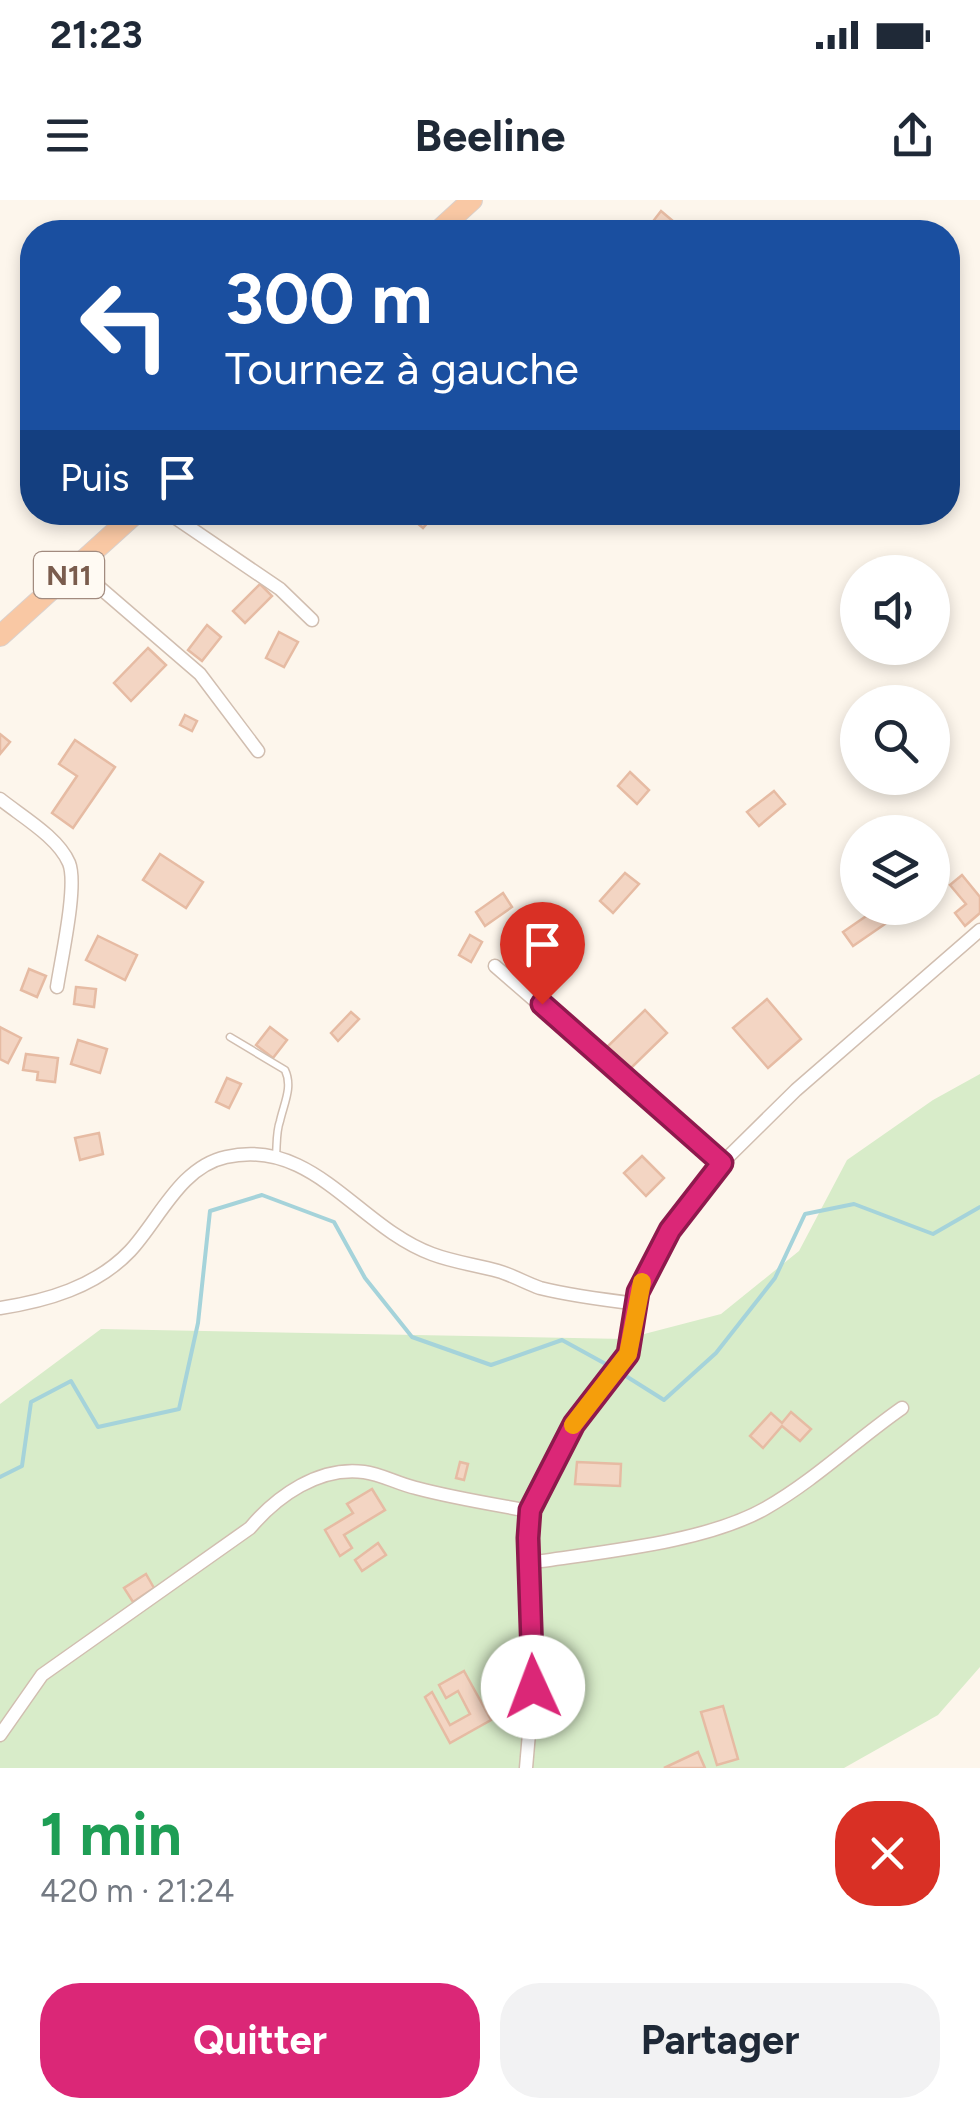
<!DOCTYPE html>
<html lang="fr">
<head>
<meta charset="utf-8">
<style>
  body { margin:0; font-family:Figtree,sans-serif; background:#f2f2f3; color:#1f2937; height:100vh; display:flex; flex-direction:column; font-size:38px; white-space:nowrap }
  * { box-sizing:border-box; margin:0 }
  p { font-size:32px; color:#747a83 }
  .icon { flex:none; width:55px; height:55px; fill:none; stroke:currentColor; stroke-width:2; stroke-linecap:round; stroke-linejoin:round }
  .map { position:relative; height:1568px; overflow:hidden }
  .drawer { display:flex; flex-direction:column; background:#fff; flex:1 }
  .drawer>* { flex:none }
  .banner { position:absolute; left:20px; top:20px; width:940px; height:305px; border-radius:40px; box-shadow:0 5px 15px #0003; background:#1a4fa0; color:#fff; overflow:hidden }
  .fabs { position:absolute; left:840px; top:355px; display:grid; gap:20px }
  .fabs a { display:grid; place-items:center; width:110px; height:110px; border-radius:50%; background:#fff; box-shadow:0 5px 15px #0003; font-size:50px }
  .pin { position:absolute; display:grid; place-items:center; width:85px; height:85px; color:#fff; margin:-102px -42px; border-radius:50% 50% 50% 0; rotate:-45deg; box-shadow:0 0 10px #0007 }
  .pin .icon { rotate:45deg }
  .me { position:absolute; width:110px; margin:-55px; rotate:358deg; stroke-linejoin:round; filter:drop-shadow(0 0 8px #0008) }
  .turn { display:flex; align-items:center; gap:35px; height:210px; padding:0 40px; font-size:45px }
  .turn .icon { width:130px; height:130px; stroke-width:2.5 }
  .turn b { display:block; font-size:70px; line-height:85px }
  .then { display:flex; align-items:center; height:95px; padding:0 40px; background:#0003; gap:20px; font-size:38px }
  .round { display:grid; place-items:center; flex:none; width:105px; height:105px; border-radius:40px; background:#f2f2f3 }
  .head { display:flex; align-items:center; justify-content:space-between; height:170px; padding:0 40px }
  h1 { font-size:60px; font-weight:700; line-height:75px; color:#1e9e55 }
  .button { display:flex; gap:20px; margin-top:auto; padding:20px 40px }
  .button a { flex:1; height:115px; border-radius:40px; background:#db2777; color:#fff; font-size:40px; font-weight:700; line-height:115px; text-align:center }
  .button a+a { background:#f2f2f3; color:#1f2937 }
  .status { display:flex; justify-content:space-between; align-items:center; height:70px; padding:0 50px; background:#fff; direction:ltr }
  .status svg { height:28px; fill:currentColor }
  header { display:flex; justify-content:space-between; align-items:center; height:130px; padding:0 40px; background:#fff; font-size:45px; font-weight:700 }
  .map>svg:first-child { display:block }
  .green { fill:#d8ecc9 }
  .lines { fill:none; stroke-linecap:round; stroke-linejoin:round }
  .stream { stroke:#a5d3da; stroke-width:4 }
  .building { fill:#f3d5c3; stroke:#e6bba3; stroke-width:2.5 }
  .service-casing { stroke:#d1beb0; stroke-width:9 }
  .minor-casing { stroke:#d1beb0; stroke-width:15 }
  .trunk-casing { stroke:#dad1cd; stroke-width:22 }
  .service { stroke:#fff; stroke-width:6 }
  .minor { stroke:#fff; stroke-width:12 }
  .trunk { stroke:#f9c8a4; stroke-width:20 }
  .route-casing { stroke:#8e194d; stroke-width:25 }
  .route { stroke:#db2777; stroke-width:18 }
  .slow { stroke:#f59e0b; stroke-width:18 }
  .labels { text-anchor:middle; dominant-baseline:central; stroke-width:8; stroke-linejoin:round; paint-order:stroke }
  .shield { fill:#fffaf3; stroke:#a28b7f; stroke-width:2.5 }
  .shield-label { font-size:28px; font-weight:bold; fill:#7a5c4d }
</style>
</head>
<body>
<div class="status"><b>21:23</b><svg viewBox="0 0 49 12"><path d="M0 12V9h3v3zM5 12V6h3v6zM10 12V3h3v9zM15 12V0h3v12zM26 1h20v11H26zM47 4h2v5h-2z"/></svg></div>
<header><svg class="icon" aria-label="menu" viewBox="0 0 24 24"><path d="M4 6h16M4 12h16M4 18h16"/></svg>Beeline<svg class="icon" aria-label="share" viewBox="0 0 24 24"><path d="M12 15V3M7 8l5-5 5 5M5 13v7h14v-7"/></svg></header>
<div class="map">
<svg width="980" height="1568" viewBox="0 0 980 1568">
  <rect width="100%" height="100%" fill="#fdf6ec"/>
  <path class="green" d="M980 874V1467L938 1515 844 1568H0V1204L101 1129 625 1139 721 1114 799 1051 847 960 933 900Z"/>
  <g class="lines">
    <g class="stream">
      <path d="M621 1173 664 1200 716 1153 775 1078 805 1014 854 1004 933 1034 980 1007"/>
      <path d="M0 1277 22 1266 31 1202 71 1181 98 1227 179 1209 198 1123 210 1011 262 995 334 1022 365 1078 412 1137 491 1165 562 1140 613 1168"/>
    </g>
  </g>
  <g class="building">
    <path d="M661 11 674 22 666 31 654 20Z"/>
    <path d="M414 312H437L423 328 410 317Z"/>
    <path d="M260 384 272 396 245 423 233 411Z"/>
    <path d="M207 425 221 437 202 461 188 450Z"/>
    <path d="M279 432 298 442 284 467 266 458Z"/>
    <path d="M148 448 166 465 131 501 114 483Z"/>
    <path d="M185 515 197 521 192 531 180 525Z"/>
    <path d="M0 534 10 542 0 554Z"/>
    <path d="M75 540 115 567 73 628 52 613 77 576 59 564Z"/>
    <path d="M630 572 649 590 637 604 618 586Z"/>
    <path d="M774 591 785 604 759 626 747 612Z"/>
    <path d="M160 654 203 682 186 708 143 680Z"/>
    <path d="M625 673 639 684 613 713 600 701Z"/>
    <path d="M962 675 980 697V713L965 726 955 713 966 704 950 685Z"/>
    <path d="M503 693 512 707 485 726 476 712Z"/>
    <path d="M875 710 885 724 853 746 843 732Z"/>
    <path d="M470 735 482 742 471 762 459 755Z"/>
    <path d="M98 736 137 755 125 780 86 760Z"/>
    <path d="M29 769 46 776 37 797 21 790Z"/>
    <path d="M76 787 96 789 94 807 74 804Z"/>
    <path d="M767 799 801 839 768 868 733 828Z"/>
    <path d="M645 810 667 833 629 870 607 847Z"/>
    <path d="M351 812 359 819 338 841 331 833Z"/>
    <path d="M0 827 21 838 8 863 0 859Z"/>
    <path d="M270 827 287 840 273 858 256 845Z"/>
    <path d="M78 840 107 849 100 873 71 864Z"/>
    <path d="M26 854 58 858 55 882 37 880 38 872 23 870Z"/>
    <path d="M227 878 241 884 229 908 216 902Z"/>
    <path d="M99 933 103 954 80 960 75 938Z"/>
    <path d="M642 956 664 978 646 996 624 973Z"/>
    <path d="M791 1212 811 1229 800 1241 782 1226 763 1248 750 1236 771 1213 782 1223Z"/>
    <path d="M460 1262 468 1264 464 1280 456 1278Z"/>
    <path d="M577 1262 621 1264 620 1286 575 1284Z"/>
    <path d="M372 1289 385 1310 344 1335 352 1348 340 1356 325 1330 353 1313 347 1304Z"/>
    <path d="M378 1343 386 1355 362 1371 355 1360Z"/>
    <path d="M146 1374 154 1388 133 1402 124 1388Z"/>
    <path d="M464 1471 491 1520 450 1543 425 1497 432 1492 450 1525 470 1514 458 1491 446 1498 439 1485Z"/>
    <path d="M723 1506 738 1559 717 1565 701 1512Z"/>
    <path d="M698 1552 705 1568H664Z"/>
  </g>
  <g class="lines">
    <defs>
      <path id="service" d="M230 837 285 870C293 887 284 903 280 921 276 932 277 945 276 956"/>
      <g id="minor">
        <path d="M167 312 280 389 312 420"/>
        <path d="M77 368 200 474 258 551"/>
        <path d="M0 599C21 616 58 637 69 663 78 685 61 760 57 787"/>
        <path d="M495 766 722 963"/>
        <path d="M0 1108C46 1101 96 1087 130 1051 159 1020 180 967 226 957 313 937 358 1027 432 1054 453 1062 476 1065 498 1071 512 1075 526 1083 540 1088 572 1096 605 1100 638 1104"/>
        <path d="M529 1363C599 1352 705 1343 766 1308 815 1280 856 1240 902 1208"/>
        <path d="M0 1535 42 1475 250 1328C277 1296 319 1266 364 1272 381 1274 398 1284 416 1288 453 1298 492 1304 530 1311"/>
        <path d="M526 1568 533 1487 527 1338 530 1311 573 1224 629 1154 644 1078 670 1031 722 963 796 890 980 730"/>
      </g>
      <g id="trunk">
        <path d="M437 32 472 0"/>
        <path d="M0 436 137 312"/>
      </g>
    </defs>
    <use href="#service" class="service-casing"/>
    <use href="#minor" class="minor-casing"/>
    <use href="#trunk" class="trunk-casing"/>
    <use href="#service" class="service"/>
    <use href="#minor" class="minor"/>
    <use href="#trunk" class="trunk"/>
  </g>
  <g class="lines">
    <defs>
      <path id="route" d="M533 1487 528 1338 530 1310 574 1224 628 1154 638 1092 670 1030 722 963 542 804"/>
    </defs>
    <use href="#route" class="route-casing"/>
    <use href="#route" class="route"/>
    <path class="slow" d="M573 1225 628 1154 642 1082"/>
  </g>
  <g class="labels">
    <rect class="shield" x="34" y="352" width="70" height="46" rx="8"/>
    <g class="shield-label">
      <text x="69" y="375">N11</text>
    </g>
  </g>
</svg>
<div class="fabs">
<a><svg class="icon" aria-label="sound" viewBox="0 0 24 24"><path d="M4 9h4l5-4v14l-5-4H4zM17 9q2 3 0 6"/></svg></a>
<a><svg class="icon" aria-label="search" viewBox="0 0 24 24"><circle cx="10" cy="10" r="6"/><path d="M15 15l6 6"/></svg></a>
<a><svg class="icon" aria-label="layers" viewBox="0 0 24 24"><path d="M12 4l9 5-9 5-9-5zM3 14l9 5 9-5"/></svg></a>
</div>
<div class="pin" style="left:542px;top:804px;background:#d93025"><svg class="icon" aria-label="arrive" viewBox="0 0 24 24"><path d="M6 21V4h12l-3 4 3 4H6"/></svg></div>
<svg class="me" style="left:533px;top:1487px" viewBox="-20 -20 40 40"><circle r="19" fill="#fff"/><path d="M0-13L10 11 0 6-10 11z" fill="#db2777"/></svg>
<div class="banner">
<div class="turn"><svg class="icon" aria-label="left" viewBox="0 0 24 24"><path d="M17 20v-9H6M10 6l-5 5 5 5"/></svg><div><b>300 m</b>Tournez à gauche</div></div>
<div class="then">Puis<svg class="icon" aria-label="arrive" viewBox="0 0 24 24"><path d="M6 21V4h12l-3 4 3 4H6"/></svg></div>
</div>
</div>
<section class="drawer">
<div class="head"><div><h1>1 min</h1><p>420 m · 21:24</p></div><a class="round" style="background:#d93025;color:#fff"><svg class="icon" aria-label="close" viewBox="0 0 24 24"><path d="M6 6l12 12M18 6L6 18"/></svg></a></div>
<div class="button"><a>Quitter</a><a>Partager</a></div>
</section>
</body>
</html>
